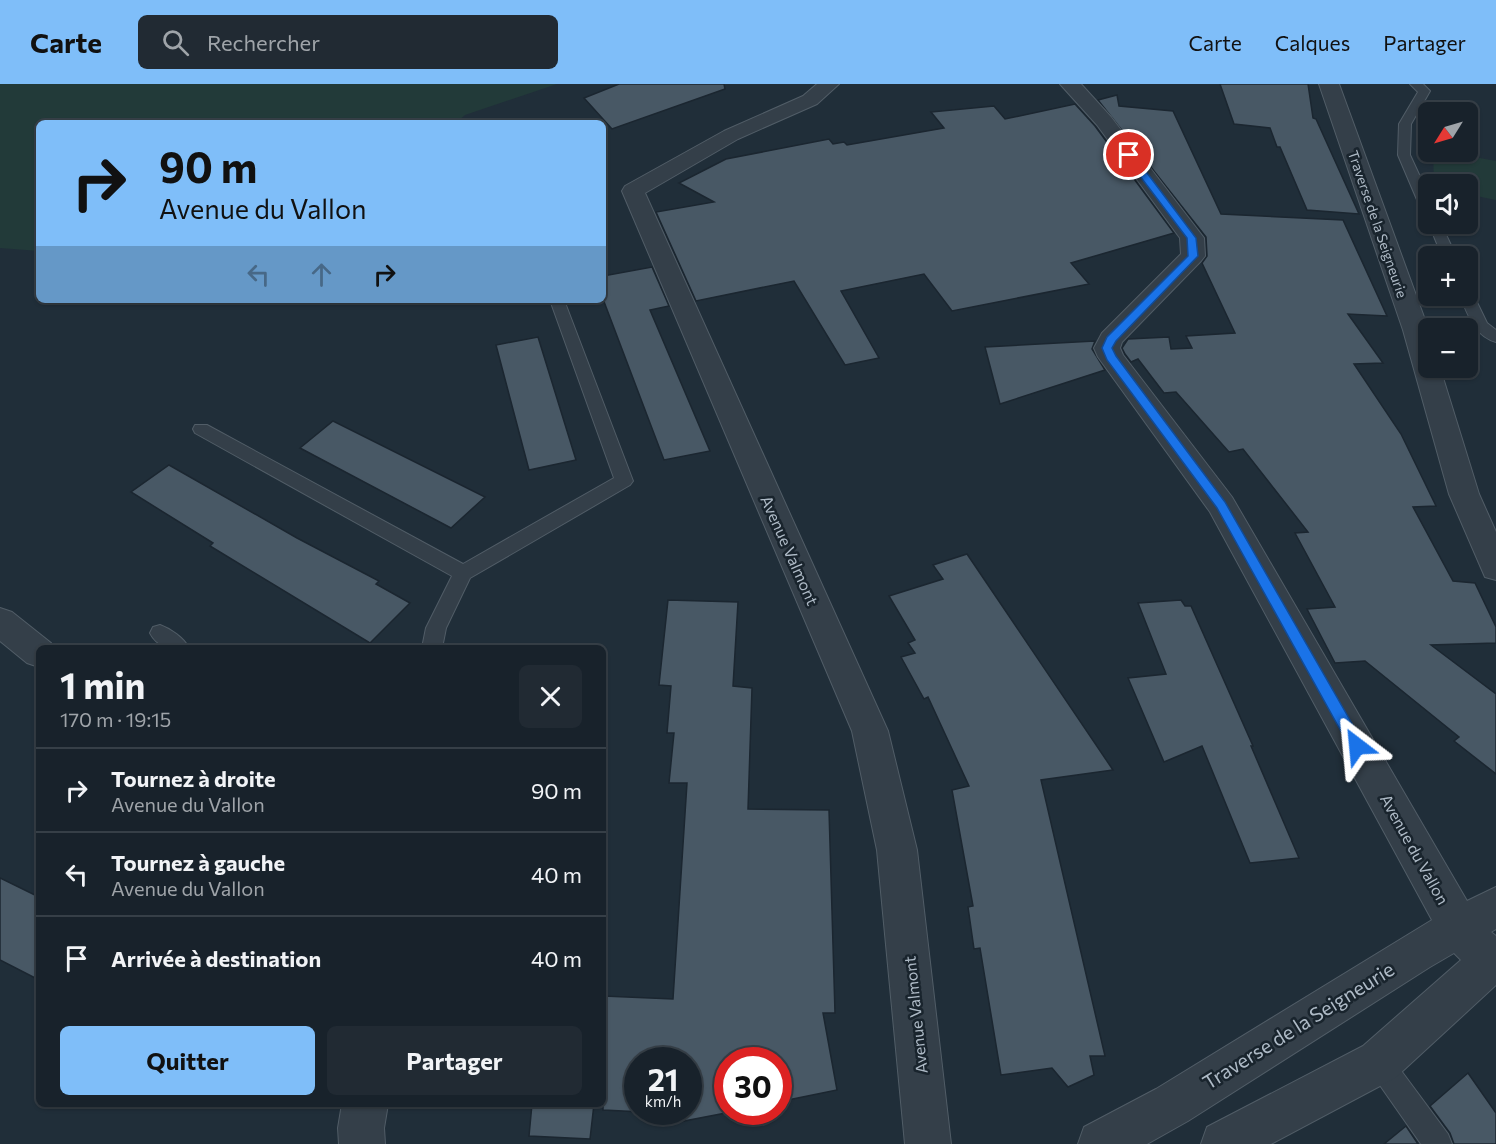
<!DOCTYPE html>
<html lang="fr">
<head>
<meta charset="utf-8">
<style>
  body { margin:0; font-family:Commissioner,sans-serif; background:#212a33; color:#f1f3f6; height:100vh; display:flex; flex-direction:column; font-size:22px; white-space:nowrap }
  * { box-sizing:border-box; margin:0 }
  p { font-size:20px; color:#9fa4a9 }
  .icon { flex:none; width:33px; height:33px; fill:none; stroke:currentColor; stroke-width:2; stroke-linecap:round; stroke-linejoin:round }
  .map { position:relative; flex:1; overflow:hidden }
  .details { position:absolute; left:36px; top:561px; width:570px; height:462px; display:flex; flex-direction:column; background:#18222b; border-radius:9px; box-shadow:0 2px 4px #0004,0 0 0 2px #363f47 }
  .details>* { flex:none }
  .hud { position:absolute; left:36px; top:36px; width:570px; height:183px; border-radius:9px; box-shadow:0 2px 4px #0004,0 0 0 2px #363f47; background:#7fbef9; color:#111; overflow:hidden }
  .needle { width:39px; rotate:233deg }
  .controls { position:absolute; left:1418px; top:18px; display:grid; gap:12px }
  .controls a { display:grid; place-items:center; width:60px; height:60px; border-radius:9px; background:#18222b; box-shadow:0 2px 4px #0004,0 0 0 2px #363f47; font-size:30px }
  .speed { position:absolute; left:624px; top:963px; display:flex; gap:12px; font-size:30px; font-weight:700; text-align:center }
  .speed>* { display:grid; place-content:center; width:78px; height:78px; border-radius:50%; background:#18222b; box-shadow:0 2px 4px #0004,0 0 0 2px #363f47; line-height:1 }
  .speed small { font-size:15px; font-weight:400 }
  .speed .limit { border:9px solid #d22; background:#fff; color:#111 }
  .pin { position:absolute; display:grid; place-items:center; width:51px; height:51px; color:#fff; margin:-26px; border:3px solid #fff; border-radius:50%; box-shadow:0 2px 6px #0007 }
  .me { position:absolute; width:66px; margin:-33px; rotate:331deg; stroke-linejoin:round; filter:drop-shadow(0 0 4px #0008) }
  .turn { display:flex; align-items:center; gap:21px; height:126px; padding:0 24px; font-size:27px }
  .turn .icon { width:78px; height:78px; stroke-width:2.5 }
  .turn b { display:block; font-size:42px; line-height:51px }
  .lanes { display:flex; align-items:center; height:57px; padding:0 24px; background:#0003; justify-content:center; gap:30px; direction:ltr }
  .lanes .off { opacity:.35 }
  .round { display:grid; place-items:center; flex:none; width:63px; height:63px; border-radius:9px; background:#212a33 }
  .summary { display:flex; align-items:center; justify-content:space-between; height:102px; padding:0 24px }
  h1 { font-size:36px; font-weight:700; line-height:45px }
  .cta { display:flex; gap:12px; margin-top:auto; padding:12px 24px }
  .cta a { flex:1; height:69px; border-radius:9px; background:#7fbef9; color:#111; font-size:24px; font-weight:700; line-height:69px; text-align:center }
  .cta a+a { background:#212a33; color:#f1f3f6 }
  ul { padding:0; list-style:none }
  li { display:flex; align-items:center; gap:18px; height:84px; padding:0 24px; border-top:2px solid #363f47 }
  li div { flex:1 }
  li b { display:block; font-size:22px }
  li em { font-style:normal }
  header { display:flex; align-items:center; gap:36px; box-sizing:border-box; height:84px; padding:0 30px; background:#7fbef9; color:#111 }
  header strong { font-size:28px }
  nav { display:flex; gap:33px; margin-inline-start:auto; font-size:21px }
  .search { width:420px; height:54px; background:#212a33; display:flex; align-items:center; gap:15px; box-sizing:border-box; padding:0 21px; border-radius:9px; color:#9fa4a9; font-size:22px }
  .map>svg:first-child { display:block }
  .green { fill:#223a39 }
  .building { fill:#485865; stroke:#1b2630; stroke-width:1.5; fill-rule:evenodd }
  .lines { fill:none; stroke-linecap:round; stroke-linejoin:round }
  .service-casing { stroke:#515d67; stroke-width:2 }
  .minor-casing { stroke:#515d67; stroke-width:2 }
  .service { fill:#343f49; fill-rule:evenodd }
  .minor { fill:#343f49; fill-rule:evenodd }
  .route { fill:#1a73e8; stroke:#114b97; stroke-width:1.5 }
  .labels { text-anchor:middle; dominant-baseline:central; stroke-width:5; stroke-linejoin:round; paint-order:stroke }
  .far-street-label { font-size:14px; fill:#aebac6; stroke:#19242d }
  .street-label { font-size:16px; fill:#aebac6; stroke:#19242d }
  .near-street-label { font-size:20px; fill:#aebac6; stroke:#19242d }
</style>
</head>
<body>
<header>
<strong>Carte</strong>
<div class="search"><svg class="icon" aria-label="search" viewBox="0 0 24 24"><circle cx="10" cy="10" r="6"/><path d="M15 15l6 6"/></svg>Rechercher</div>
<nav><a>Carte</a><a>Calques</a><a>Partager</a></nav>
</header>
<div class="map">
<svg width="1496" height="1060" viewBox="0 0 1496 1060">
  <rect width="100%" height="100%" fill="#202e39"/>
  <g class="green">
    <path d="M0 0H557L465 31 456 39H39V167L0 164Z"/>
    <path d="M1433 68H1447L1496 77V116L1467 110V100H1434Z"/>
  </g>
  <g class="building">
    <path d="M619 0H724L725 5 612 45 584 14Z"/>
    <path d="M1220 0H1308L1313 34 1316 35 1359 130 1307 126 1280 63H1277L1270 44 1234 40Z"/>
    <path d="M1117 11 1119 22 1173 27 1221 130 1343 136 1387 232 1348 230 1383 279 1354 280 1401 350 1436 422 1413 423 1453 497 1475 499 1496 543V559L1431 561 1496 610V690L1454 657 1459 653 1365 577 1335 579 1307 525 1335 523 1295 449 1308 448 1243 365 1229 368 1176 308 1164 309 1138 275 1131 278 1125 270 1122 264 1128 255 1169 253 1171 265 1192 264 1186 252 1235 249 1202 179 1207 172 1206 153 1098 16Z"/>
    <path d="M1075 20 1095 42 1174 149 1071 179 1089 200 952 227 924 190 841 207 879 274 845 281 794 197 696 217 656 128 714 118 679 99 726 75 829 55 833 60 844 58 847 61 944 44 931 28 994 22 1005 35Z"/>
    <path d="M652 183 669 222 650 226 710 367 664 376 603 215V192Z"/>
    <path d="M538 253 576 376 529 386 496 261Z"/>
    <path d="M1095 257 1092 265 1105 286 1000 320 985 263Z"/>
    <path d="M333 337 485 413 451 444 300 364Z"/>
    <path d="M169 381 297 454 379 497 376 500 410 519 370 559 210 462 213 459 131 408Z"/>
    <path d="M967 470 1113 686 1041 696 1105 972H1090L1094 991 1068 1003 1052 984 1001 991 980 864 974 865 968 823 973 822 952 706 969 702 928 613 924 615 901 573 915 569 908 559 915 556 889 512 943 495 933 481Z"/>
    <path d="M668 516 738 518 733 602 752 604 748 725 829 726 835 929H823L837 1006 778 1018V976H728V1028H731L684 1037 683 1030 603 1026V912L673 915 687 699H669L674 649H667L671 602 659 601ZM638 976H688V1028H638Z"/>
    <path d="M1181 516 1185 522H1191L1253 662H1251L1299 774 1250 779 1202 662 1164 678 1128 594 1166 590 1138 519Z"/>
    <path d="M0 794 39 813V896L0 876Z"/>
    <path d="M1468 989 1496 1029V1060H1454L1450 1049 1430 1022Z"/>
    <path d="M532 1020H594L590 1055 529 1052Z"/>
    <path d="M1406 1042 1418 1060H1384Z"/>
  </g>
  <g class="lines">
    <defs>
      <g id="service">
        <path d="M1410 0H1423L1430 7 1411 40 1410 71 1428 110V129L1421 125 1398 71 1399 40 1418 8Z"/>
        <path d="M1429 140H1441L1456 172H1442Z"/>
        <path d="M1467 207 1472 208 1487 239 1496 246V258C1474 252 1468 230 1460 212H1467Z"/>
        <path d="M550 216H564L633 397 630 401 470 494 446 544 442 564H422L426 544 452 492 195 349 193 345 195 341H207L463 480 614 394Z"/>
        <path d="M160 541C171 545 184 554 189 564 173 564 159 566 150 549L153 543Z"/>
        <path d="M1379 965 1388 969 1448 1050 1452 1060H1421L1370 987 1366 978 1370 969Z"/>
      </g>
      <g id="minor">
        <path d="M817 0H839L817 20 738 55 645 109 888 647 917 766 951 1060H905L877 766 852 647 622 107 625 102 724 47 803 12Z"/>
        <path d="M1060 0H1081L1111 33 1204 154 1205 172 1201 177 1122 258 1120 264 1123 271 1232 413 1467 817 1496 803V845L1491 848 1496 852V901L1395 994 1271 1060H1201L1207 1043 1363 962 1461 876 1454 869 1430 883 1188 1037 1147 1060H1078L1084 1043 1156 1005 1432 836 1210 428 1098 273 1094 264 1102 249 1181 170 1180 154 1097 41Z"/>
        <path d="M1319 0H1339L1428 244V284H1440L1479 410 1496 448V496L1485 493 1449 410 1403 246Z"/>
        <path d="M0 524 12 528 51 559 54 564H39V583L27 579 0 557Z"/>
        <path d="M342 1020H388L384 1044 385 1060H339L338 1044Z"/>
      </g>
    </defs>
    <use href="#service" class="service-casing"/>
    <use href="#minor" class="minor-casing"/>
    <use href="#service" class="service"/>
    <use href="#minor" class="minor"/>
  </g>
  <path class="route" d="M1129 68 1132 69 1196 154 1198 172 1116 257 1112 264 1116 272 1225 418 1362 657 1364 662 1362 667 1357 669 1352 667 1217 424 1107 276 1102 264 1107 253 1188 172 1187 154 1124 71Z"/>
  <g class="labels">
    <g class="far-street-label">
      <text transform="translate(1378 140) rotate(71)">Traverse de la Seigneurie</text>
    </g>
    <g class="street-label">
      <text transform="translate(790 466) rotate(66)">Avenue Valmont</text>
      <text transform="translate(1415 765) rotate(61)">Avenue du Vallon</text>
      <text transform="translate(915 931) rotate(-96)">Avenue Valmont</text>
    </g>
    <g class="near-street-label">
      <text transform="translate(1298 941) rotate(-32)">Traverse de la Seigneurie</text>
    </g>
  </g>
</svg>
<div class="controls">
<a><svg class="needle" viewBox="-14 -14 28 28"><path d="M0-13l5 13h-10z" fill="#e53935"/><path d="M0 13l5-13h-10z" fill="#9fa4a9"/></svg></a>
<a><svg class="icon" aria-label="sound" viewBox="0 0 24 24"><path d="M4 9h4l5-4v14l-5-4H4zM17 9q2 3 0 6"/></svg></a>
<a>+</a>
<a>−</a>
</div>
<div class="speed"><div>21<small>km/h</small></div><div class="limit">30</div></div>
<div class="pin" style="left:1129px;top:71px;background:#d93025"><svg class="icon" aria-label="arrive" viewBox="0 0 24 24"><path d="M6 21V4h12l-3 4 3 4H6"/></svg></div>
<svg class="me" style="left:1357px;top:662px" viewBox="-20 -20 40 40"><path d="M0-17L14 15 0 8-14 15z" fill="#1a73e8" stroke="#fff" stroke-width="4"/></svg>
<div class="hud">
<div class="turn"><svg class="icon" aria-label="right" viewBox="0 0 24 24"><path d="M7 20v-9h11M14 6l5 5-5 5"/></svg><div><b>90 m</b>Avenue du Vallon</div></div>
<div class="lanes"><svg class="icon off" aria-label="left" viewBox="0 0 24 24"><path d="M17 20v-9H6M10 6l-5 5 5 5"/></svg><svg class="icon off" aria-label="ahead" viewBox="0 0 24 24"><path d="M12 20V5M6 11l6-6 6 6"/></svg><svg class="icon" aria-label="right" viewBox="0 0 24 24"><path d="M7 20v-9h11M14 6l5 5-5 5"/></svg></div>
</div>
<section class="details">
<div class="summary"><div><h1>1 min</h1><p>170 m · 19:15</p></div><a class="round"><svg class="icon" aria-label="close" viewBox="0 0 24 24"><path d="M6 6l12 12M18 6L6 18"/></svg></a></div>
<ul>
<li><svg class="icon" aria-label="right" viewBox="0 0 24 24"><path d="M7 20v-9h11M14 6l5 5-5 5"/></svg><div><b>Tournez à droite</b><p>Avenue du Vallon</p></div><em>90 m</em></li>
<li><svg class="icon" aria-label="left" viewBox="0 0 24 24"><path d="M17 20v-9H6M10 6l-5 5 5 5"/></svg><div><b>Tournez à gauche</b><p>Avenue du Vallon</p></div><em>40 m</em></li>
<li><svg class="icon" aria-label="arrive" viewBox="0 0 24 24"><path d="M6 21V4h12l-3 4 3 4H6"/></svg><div><b>Arrivée à destination</b></div><em>40 m</em></li>
</ul>
<div class="cta"><a>Quitter</a><a>Partager</a></div>
</section>
</div>
</body>
</html>
